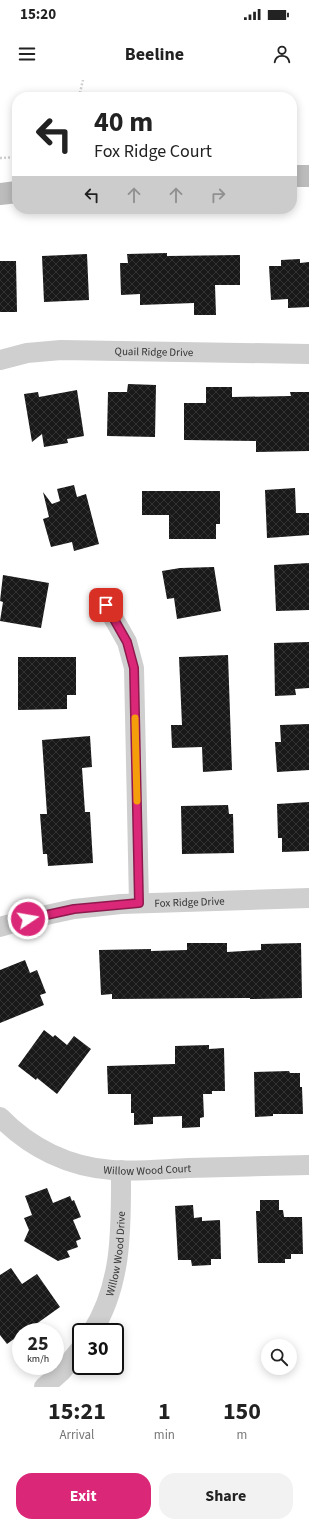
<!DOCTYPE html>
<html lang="en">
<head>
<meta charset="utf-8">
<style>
  body { margin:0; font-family:"Source Sans 3",sans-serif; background:#f2f2f2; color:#222; height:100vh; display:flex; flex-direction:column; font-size:15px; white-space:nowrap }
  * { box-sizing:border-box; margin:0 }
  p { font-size:13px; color:#767676 }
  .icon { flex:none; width:22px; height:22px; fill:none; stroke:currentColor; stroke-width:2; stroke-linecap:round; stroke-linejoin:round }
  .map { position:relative; height:1307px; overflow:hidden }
  .panel { display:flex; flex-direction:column; background:#fff; flex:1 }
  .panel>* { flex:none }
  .hud { position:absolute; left:12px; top:12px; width:285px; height:122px; border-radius:16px; box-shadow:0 2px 10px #0003; background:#fff; color:#222; overflow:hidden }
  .fabs { position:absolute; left:261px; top:1259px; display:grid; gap:8px }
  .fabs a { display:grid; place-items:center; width:36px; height:36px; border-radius:50%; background:#fff; box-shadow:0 2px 10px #0003; font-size:20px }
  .speed { position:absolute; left:12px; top:1243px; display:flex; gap:8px; font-size:20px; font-weight:700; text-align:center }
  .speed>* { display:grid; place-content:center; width:52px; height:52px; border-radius:50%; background:#fff; box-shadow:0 2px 10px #0003; line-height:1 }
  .speed small { font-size:10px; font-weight:400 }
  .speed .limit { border:2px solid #111; border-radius:6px; background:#fff; color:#111 }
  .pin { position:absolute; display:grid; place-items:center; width:34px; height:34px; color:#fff; margin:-17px; border-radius:8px; box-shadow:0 2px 6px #0006 }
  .me { position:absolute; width:44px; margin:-22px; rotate:78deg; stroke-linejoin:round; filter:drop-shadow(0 0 3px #0008) }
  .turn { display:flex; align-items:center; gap:14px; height:84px; padding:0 16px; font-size:18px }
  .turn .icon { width:52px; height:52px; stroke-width:2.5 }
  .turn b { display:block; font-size:28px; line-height:34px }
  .lanes { display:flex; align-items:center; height:38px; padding:0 16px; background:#0003; justify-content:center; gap:20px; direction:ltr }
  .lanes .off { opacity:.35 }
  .eta { display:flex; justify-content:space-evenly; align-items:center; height:68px; text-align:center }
  .eta b { font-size:24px; font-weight:700; line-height:28px }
  .cta { display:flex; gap:8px; margin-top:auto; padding:8px 16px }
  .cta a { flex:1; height:46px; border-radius:16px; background:#db2777; color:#fff; font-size:16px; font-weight:700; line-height:46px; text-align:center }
  .cta a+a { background:#f2f2f2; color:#222 }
  .status { display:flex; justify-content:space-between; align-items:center; height:28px; padding:0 20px; background:#fff; direction:ltr }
  .status svg { height:11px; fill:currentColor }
  header { display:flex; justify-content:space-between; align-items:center; height:52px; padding:0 16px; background:#fff; font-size:18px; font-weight:700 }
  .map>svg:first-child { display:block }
  .building { fill:url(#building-cross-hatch) }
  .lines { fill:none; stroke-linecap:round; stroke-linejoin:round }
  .path { stroke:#cfcfcf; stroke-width:2.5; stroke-dasharray:2 2; stroke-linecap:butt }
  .street { stroke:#cfcfcf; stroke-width:20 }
  .secondary { stroke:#bcbcbc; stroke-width:22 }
  .route-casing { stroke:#8e194d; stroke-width:10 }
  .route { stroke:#db2777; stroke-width:7 }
  .slow { stroke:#f59e0b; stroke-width:7 }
  .labels { text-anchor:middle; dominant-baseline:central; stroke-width:4; stroke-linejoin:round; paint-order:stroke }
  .street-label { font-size:11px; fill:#323232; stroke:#fff }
</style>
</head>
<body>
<div class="status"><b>15:20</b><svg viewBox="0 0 49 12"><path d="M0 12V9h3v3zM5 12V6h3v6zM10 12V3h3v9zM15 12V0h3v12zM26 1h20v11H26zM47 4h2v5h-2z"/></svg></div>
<header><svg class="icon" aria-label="menu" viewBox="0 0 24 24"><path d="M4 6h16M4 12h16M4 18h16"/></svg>Beeline<svg class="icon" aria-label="person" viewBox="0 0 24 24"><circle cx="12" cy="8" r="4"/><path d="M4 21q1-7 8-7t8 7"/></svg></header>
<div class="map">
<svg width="309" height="1307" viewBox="0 0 309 1307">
  <defs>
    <pattern id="building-cross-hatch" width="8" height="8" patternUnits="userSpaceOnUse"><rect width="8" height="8" fill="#191919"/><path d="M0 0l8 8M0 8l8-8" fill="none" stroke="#323232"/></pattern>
  </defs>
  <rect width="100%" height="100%" fill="#fff"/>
  <g class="building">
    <path d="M167 173V176L240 175V205H215L216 235H194V223L140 225V214L121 215 120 183H128L127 174Z"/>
    <path d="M87 174 89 220 44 222 42 176Z"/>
    <path d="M300 179V183L309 182V227L288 228V219L271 220 269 186H281V180Z"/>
    <path d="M0 181H16L17 232H0Z"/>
    <path d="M128 304 156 305 155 357 107 356 108 312H127Z"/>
    <path d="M206 307H232V317L291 316 290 312H309V371L256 372V361L184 360V323H206Z"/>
    <path d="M77 310 84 356 67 359 68 363 44 367 42 354 32 362 24 314 38 312 39 317Z"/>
    <path d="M74 405 77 417 86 414 99 464 74 471 72 462 51 467 43 439 49 437 43 412 52 424 60 421 57 409Z"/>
    <path d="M295 408 296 433H309V455L267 458 265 410Z"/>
    <path d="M142 411H220V444H216V459H169V435H142Z"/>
    <path d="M309 483V530L276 531 274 485Z"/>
    <path d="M214 487 221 531 177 539 174 518 167 519 162 491 180 488Z"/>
    <path d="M3 495 49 503 41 548 0 541 3 522 0 521Z"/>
    <path d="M309 562V608L295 609 296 615 275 616 274 563Z"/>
    <path d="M228 575 232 690 203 692 202 667 172 668 171 645H182L179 577Z"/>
    <path d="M18 577H76V615H67V629L18 630Z"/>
    <path d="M309 644V690L277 692 275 662H281L280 645Z"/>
    <path d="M90 656 92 687 82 688 85 732H90L93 783 48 786 47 774H43L40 734H47L42 660Z"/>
    <path d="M309 722V771L282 772V758H278L277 724Z"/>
    <path d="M228 725 229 734H233L234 773 182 774 181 726Z"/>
    <path d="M187 863H227V872L261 870V864L301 863 302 918 250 919V918L112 919V914L101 915 99 870 151 869V871L187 870Z"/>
    <path d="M25 880 30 893 37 890 46 913 40 915 44 925 0 943V890Z"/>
    <path d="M44 950 53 957 55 955 67 965 74 956 91 969 57 1014 37 998 36 1000 18 986Z"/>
    <path d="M209 965V969L224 968 225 1011H212V1014H203L204 1037 200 1038V1047L182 1048V1036L153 1037V1044L134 1045V1033H131V1014H108L107 986 175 984V966Z"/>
    <path d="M289 991 290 993H300V1007H302L303 1034H273V1036L255 1037 254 992Z"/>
    <path d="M47 1108 53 1123 70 1116 72 1121 74 1120 81 1137 73 1140 81 1159 76 1161 78 1167 67 1171 70 1177 58 1181 24 1161 29 1150 24 1138 32 1135 25 1116Z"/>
    <path d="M260 1120H279V1130H283L284 1137H302L303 1174H291V1179H285V1183H258L256 1131H260Z"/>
    <path d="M193 1125 194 1138 202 1137V1141L220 1140 221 1179H211V1185L192 1186 191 1180H178L175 1126Z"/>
    <path d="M11 1188 22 1204 37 1194 60 1227 25 1252H21V1254L7 1264 0 1255V1195Z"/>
  </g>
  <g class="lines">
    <g class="path">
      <path d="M79 17 83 0"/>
      <path d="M0 78 17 77"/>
    </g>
    <g class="street">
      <path id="s1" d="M0 280 27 273 61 270 309 274"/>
      <path d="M106 525 127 562 134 588 139 823"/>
      <path id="s2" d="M0 847 28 839 74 829 121 824 309 818"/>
      <path id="s3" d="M0 1037C30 1068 69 1087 112 1090 137 1092 163 1089 188 1088 228 1087 269 1086 309 1085"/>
      <path id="s4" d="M92 1252C123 1203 121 1146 121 1090"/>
      <path d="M44 1307 62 1291 81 1268"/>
    </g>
    <g class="secondary">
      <path d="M292 96H309"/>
      <path d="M0 114 17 112"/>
    </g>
  </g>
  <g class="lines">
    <defs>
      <path id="route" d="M28 839 74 829 139 823 134 588 127 562 106 525"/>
    </defs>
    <use href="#route" class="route-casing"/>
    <use href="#route" class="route"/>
    <path class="slow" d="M135 638 137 721"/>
  </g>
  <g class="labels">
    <g class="street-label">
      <text stroke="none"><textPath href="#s1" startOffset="155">Quail Ridge Drive</textPath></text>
      <text stroke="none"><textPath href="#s2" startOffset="192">Fox Ridge Drive</textPath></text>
      <text stroke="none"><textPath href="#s3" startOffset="162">Willow Wood Court</textPath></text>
      <text stroke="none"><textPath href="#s4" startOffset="83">Willow Wood Drive</textPath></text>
    </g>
  </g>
</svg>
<div class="fabs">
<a><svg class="icon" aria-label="search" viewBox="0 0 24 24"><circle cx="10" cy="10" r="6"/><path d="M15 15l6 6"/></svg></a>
</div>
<div class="speed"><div>25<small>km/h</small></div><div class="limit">30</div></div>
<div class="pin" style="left:106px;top:525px;background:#d93025"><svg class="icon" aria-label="arrive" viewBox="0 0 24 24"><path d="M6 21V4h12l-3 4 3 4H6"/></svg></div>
<svg class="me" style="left:28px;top:839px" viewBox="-20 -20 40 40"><circle r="17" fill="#db2777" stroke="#fff" stroke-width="3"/><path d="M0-11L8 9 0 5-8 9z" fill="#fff"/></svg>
<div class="hud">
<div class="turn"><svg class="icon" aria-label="left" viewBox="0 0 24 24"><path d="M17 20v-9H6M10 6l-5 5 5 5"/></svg><div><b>40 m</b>Fox Ridge Court</div></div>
<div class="lanes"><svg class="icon" aria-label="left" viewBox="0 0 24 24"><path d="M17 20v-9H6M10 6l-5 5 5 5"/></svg><svg class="icon off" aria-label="ahead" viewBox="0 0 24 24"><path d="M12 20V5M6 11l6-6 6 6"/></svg><svg class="icon off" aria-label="ahead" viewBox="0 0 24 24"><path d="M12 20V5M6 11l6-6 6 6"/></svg><svg class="icon off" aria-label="right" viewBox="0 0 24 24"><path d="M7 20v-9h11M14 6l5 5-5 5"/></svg></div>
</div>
</div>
<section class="panel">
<div class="eta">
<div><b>15:21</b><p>Arrival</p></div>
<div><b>1</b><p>min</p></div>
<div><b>150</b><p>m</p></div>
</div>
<div class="cta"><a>Exit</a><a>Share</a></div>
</section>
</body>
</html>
